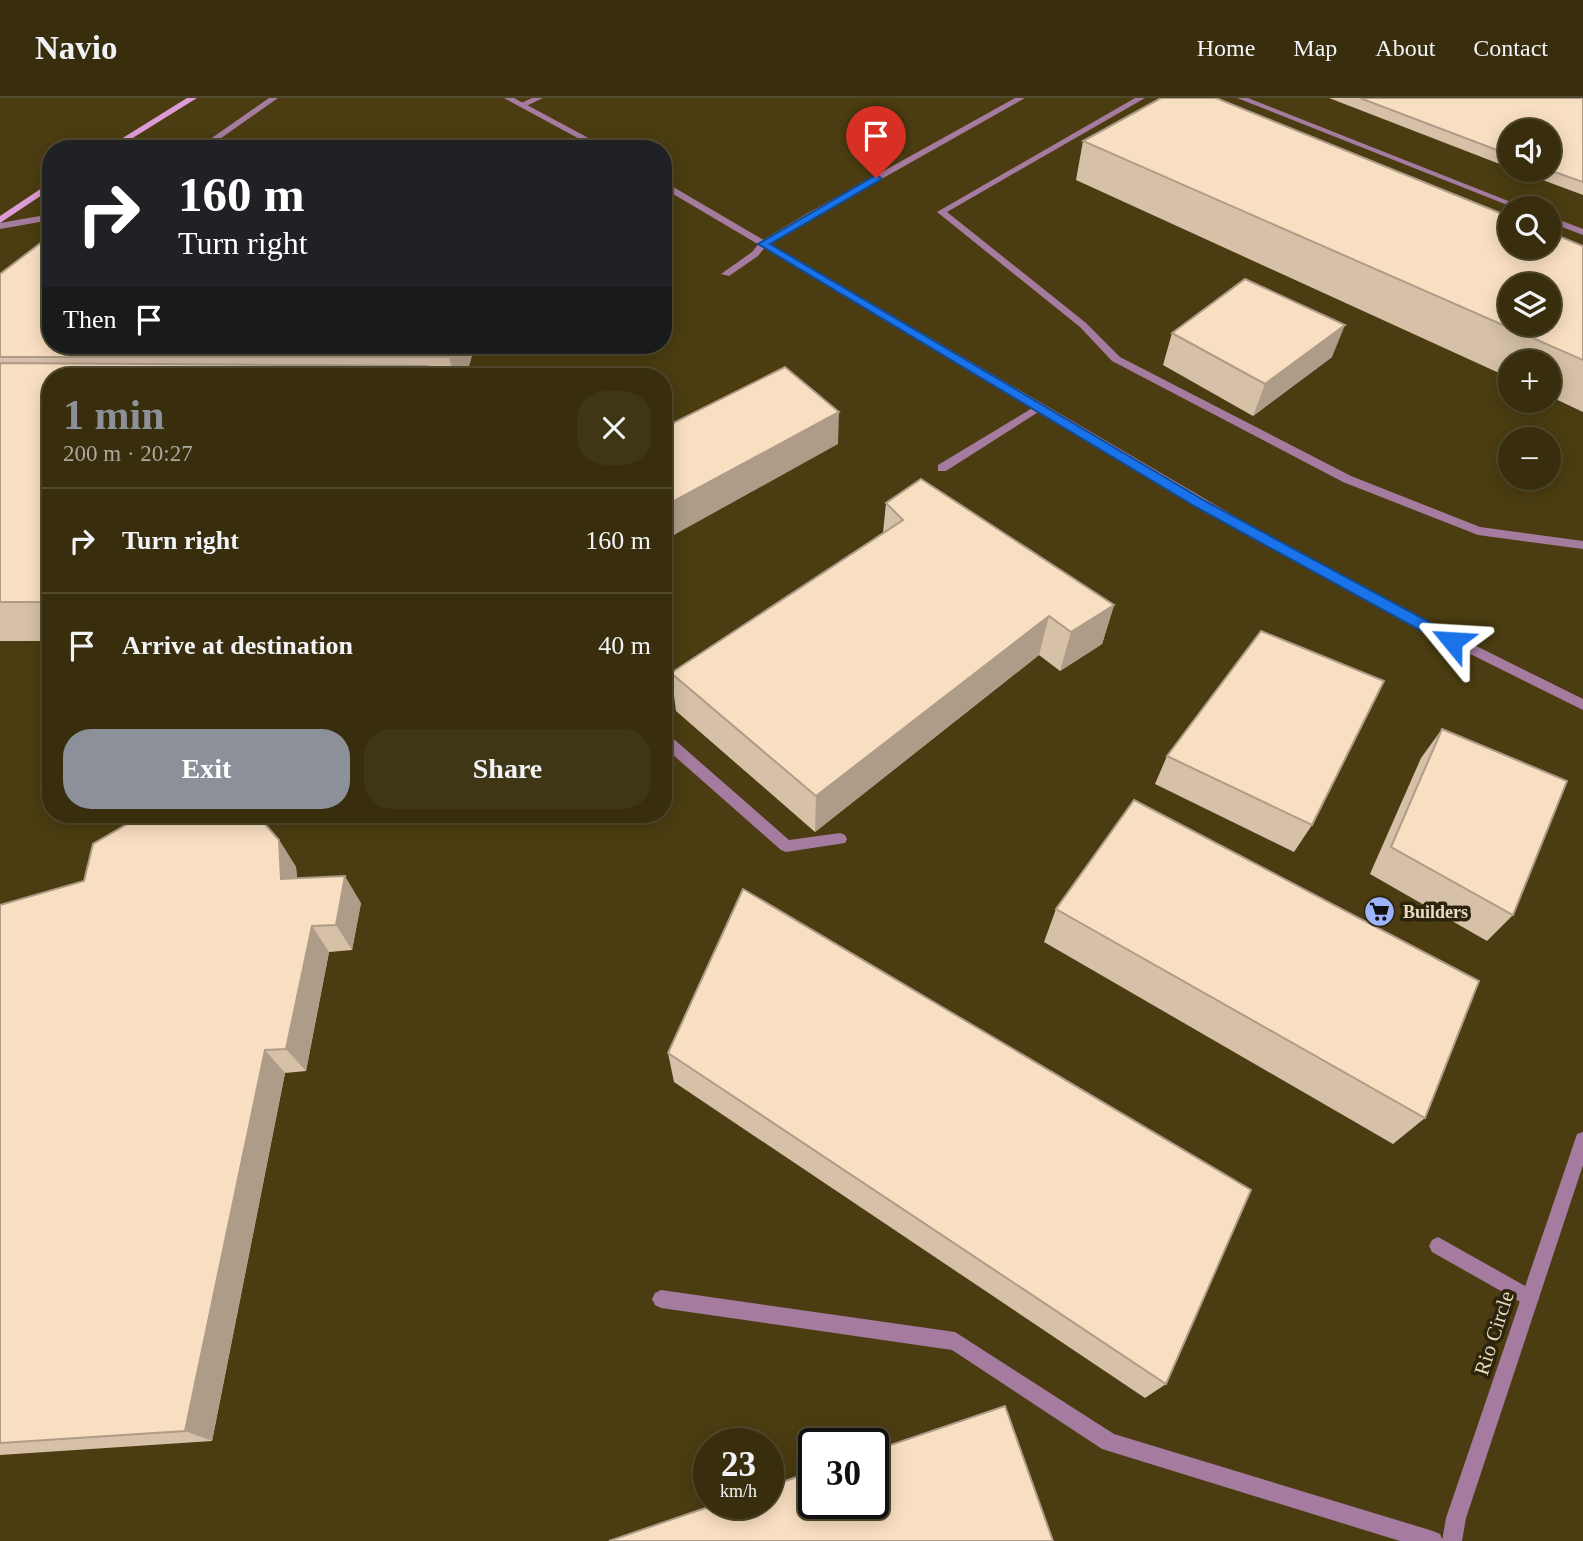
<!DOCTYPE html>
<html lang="en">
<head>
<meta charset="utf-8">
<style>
  body { margin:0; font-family:"Times New Roman",serif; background:#3f3616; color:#f1f3f6; height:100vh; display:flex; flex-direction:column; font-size:26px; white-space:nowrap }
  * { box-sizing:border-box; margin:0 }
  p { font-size:23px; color:#aba89d }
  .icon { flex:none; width:38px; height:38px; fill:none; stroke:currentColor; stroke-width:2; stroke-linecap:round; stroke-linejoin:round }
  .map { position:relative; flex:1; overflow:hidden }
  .panel { position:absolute; left:42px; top:270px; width:630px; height:455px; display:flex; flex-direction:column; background:#382e0d; border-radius:28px; box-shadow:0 4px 18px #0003,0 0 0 2px #524a2e }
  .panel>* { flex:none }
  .banner { position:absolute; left:42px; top:42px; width:630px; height:214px; border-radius:28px; box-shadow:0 4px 18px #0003,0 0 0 2px #524a2e; background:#202124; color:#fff; overflow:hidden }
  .fabs { position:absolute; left:1498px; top:21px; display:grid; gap:14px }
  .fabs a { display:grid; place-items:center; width:63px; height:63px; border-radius:50%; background:#382e0d; box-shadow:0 4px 18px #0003,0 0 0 2px #524a2e; font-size:35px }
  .speed { position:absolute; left:693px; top:1330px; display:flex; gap:14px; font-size:35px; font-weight:700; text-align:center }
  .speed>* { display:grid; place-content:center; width:91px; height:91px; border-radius:50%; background:#382e0d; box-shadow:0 4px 18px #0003,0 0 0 2px #524a2e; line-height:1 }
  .speed small { font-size:18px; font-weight:400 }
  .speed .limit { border:4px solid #111; border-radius:10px; background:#fff; color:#111 }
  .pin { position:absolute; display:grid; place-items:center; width:60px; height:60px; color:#fff; margin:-72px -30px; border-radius:50% 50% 50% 0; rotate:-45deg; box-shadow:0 0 7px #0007 }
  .pin .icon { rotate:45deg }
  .me { position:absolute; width:77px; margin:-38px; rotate:297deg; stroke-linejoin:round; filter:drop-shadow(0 0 5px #0008) }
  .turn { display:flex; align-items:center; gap:24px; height:147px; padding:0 21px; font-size:32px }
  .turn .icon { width:91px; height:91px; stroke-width:2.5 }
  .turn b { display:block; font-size:49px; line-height:60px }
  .then { display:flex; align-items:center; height:66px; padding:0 21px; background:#0003; gap:14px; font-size:26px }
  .round { display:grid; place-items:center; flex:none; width:74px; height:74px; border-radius:28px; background:#3f3616 }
  .summary { display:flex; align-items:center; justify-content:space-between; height:119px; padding:0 21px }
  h1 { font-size:42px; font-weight:600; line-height:52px; color:#8c9099 }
  .primary-button { display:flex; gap:14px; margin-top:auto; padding:14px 21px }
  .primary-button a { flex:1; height:80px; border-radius:28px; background:#8c9099; color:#fff; font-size:28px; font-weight:600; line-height:80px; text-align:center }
  .primary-button a+a { background:#3f3616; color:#f1f3f6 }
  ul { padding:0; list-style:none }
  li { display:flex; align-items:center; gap:21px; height:105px; padding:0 21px; border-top:2px solid #524a2e }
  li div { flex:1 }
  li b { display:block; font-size:26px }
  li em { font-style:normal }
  header { display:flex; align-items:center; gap:42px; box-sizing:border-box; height:98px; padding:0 35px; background:#382e0d; border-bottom:2px solid #524a2e }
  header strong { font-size:33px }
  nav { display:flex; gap:38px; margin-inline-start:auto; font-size:24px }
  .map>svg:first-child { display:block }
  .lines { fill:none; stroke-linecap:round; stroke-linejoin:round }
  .lane { fill:#a57ba0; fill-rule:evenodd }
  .street { fill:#a57ba0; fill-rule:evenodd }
  .secondary { fill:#de9cd6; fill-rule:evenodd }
  .wall { fill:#d6c0a7 }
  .shaded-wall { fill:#ae9c88 }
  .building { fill:#f9dfc2; stroke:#ae9c88; stroke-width:2; fill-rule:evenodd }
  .route { fill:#1a73e8; stroke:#114b97; stroke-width:2 }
  .labels { text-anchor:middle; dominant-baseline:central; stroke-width:7; stroke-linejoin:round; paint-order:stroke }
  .poi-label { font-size:18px; font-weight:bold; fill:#e7ddc0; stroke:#2d240d; text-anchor:start }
  .near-street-label { font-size:21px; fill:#e7ddc0; stroke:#2d240d }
</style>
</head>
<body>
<header>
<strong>Navio</strong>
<nav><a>Home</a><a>Map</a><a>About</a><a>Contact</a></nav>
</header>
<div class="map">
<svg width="1583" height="1443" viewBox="0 0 1583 1443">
  <rect width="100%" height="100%" fill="#4b3d11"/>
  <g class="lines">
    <g class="lane">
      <path d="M269 0H278L217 43 251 51H233L212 47 206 51H196Z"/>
      <path d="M532 0H543L524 9 517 7Z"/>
      <path d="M1015 0H1025L814 119 766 148 758 158 729 178 721 176 752 154 760 144 808 115Z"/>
      <path d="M1135 0H1145L947 114 1086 225 1120 259 1351 378 1480 429 1583 443V451L1478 437 1343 384 1112 263 1080 229 937 114Z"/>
      <path d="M1237 0H1248L1526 110H1515Z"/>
      <path d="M51 116V122L0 131V125Z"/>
      <path d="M1549 118 1583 131V137L1549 124Z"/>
      <path d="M1039 306 1043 307V311L946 373H938V367Z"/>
      <path d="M688 568 694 573 693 576 663 595V583Z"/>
      <path d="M663 635 668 636 789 742 840 735 845 737 847 741 845 745 786 754 781 752 663 648Z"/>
      <path d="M1438 1139 1536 1194 1539 1200 1536 1206 1530 1209 1524 1206 1432 1154 1429 1148 1432 1142Z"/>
      <path d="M661 1192 955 1234 1114 1336 1433 1433 1440 1436 1443 1443H1400L1102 1351 952 1252 661 1210 655 1207 652 1201 655 1195Z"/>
    </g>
    <g class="street">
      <path d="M504 0H514L609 51H598Z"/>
      <path d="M663 83 1265 436 1424 522 1583 601V612L1416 529 1256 441 663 90Z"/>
      <path d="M1583 1034V1067L1466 1420 1462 1443H1442L1446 1420 1575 1042 1577 1036Z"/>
    </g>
    <g class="secondary">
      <path d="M187 0H197L115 51H105Z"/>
      <path d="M51 84V91L0 125V118Z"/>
    </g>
  </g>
  <g class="wall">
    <path d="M1329 0H1583V97L1516 72H1549L1510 33V70Z"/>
    <path d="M1083 43 1583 148V314L1549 298V264H1510V280L1076 82Z"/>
    <path d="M0 176 51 247H475L466 278H51V543H0Z"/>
    <path d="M1172 235 1332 259 1253 318 1163 267Z"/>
    <path d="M886 405 1114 507 1102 546 1060 573 1039 557 815 734 676 613 671 575 883 435Z"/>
    <path d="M1442 631 1513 817 1487 843 1370 776 1421 660Z"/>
    <path d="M1167 658 1312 727 1294 754 1155 686Z"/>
    <path d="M279 742 296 769 297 780 361 805 352 852 329 854 306 973 285 975 212 1343 0 1357V807L84 783Z"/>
    <path d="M1056 811 1425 1020 1393 1046 1044 844Z"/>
    <path d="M668 955 1166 1286 1145 1300 674 984Z"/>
  </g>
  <g class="shaded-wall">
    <path d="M1345 227 1332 259 1253 318 1265 286Z"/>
    <path d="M453 247H475L466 278H454L449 259Z"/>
    <path d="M427 268 431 278H424Z"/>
    <path d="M839 314 838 346 663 443V409Z"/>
    <path d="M1114 507 1102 546 1060 573 1071 534Z"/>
    <path d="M1049 518 1039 557 815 734 816 698Z"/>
    <path d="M279 742 296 769 299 808 281 781Z"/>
    <path d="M345 778 361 805 352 852 336 827Z"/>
    <path d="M312 828 329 854 306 973 286 951Z"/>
    <path d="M265 952 285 975 212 1343 185 1333Z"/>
  </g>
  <g class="building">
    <path d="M1161 0H1216L1510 119V149H1549V134L1583 148V262L1083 43ZM1510 187H1549V226H1510Z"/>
    <path d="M1360 0H1583V84L1549 72V33H1510V57Z"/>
    <path d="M51 137V247H453L449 259H0V176Z"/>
    <path d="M1245 181 1345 227 1265 286 1172 235Z"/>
    <path d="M0 265 427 268 424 278H51V504H0Z"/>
    <path d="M785 269 839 314 663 409V330Z"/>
    <path d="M921 381 1114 507 1071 534 1049 518 816 698 671 575 903 422 886 405Z"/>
    <path d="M1261 533 1384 583 1312 727 1167 658Z"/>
    <path d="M1442 631 1567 683 1513 817 1391 749Z"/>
    <path d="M1134 702 1479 883 1425 1020 1056 811Z"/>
    <path d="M257 717 279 742 281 781 345 778 336 827 312 828 286 951 265 952 185 1333 0 1345V807L84 783 93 746 141 718Z"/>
    <path d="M743 791 1251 1092 1166 1286 668 955Z"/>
    <path d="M1005 1308 1053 1443H609L720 1405H768V1389L814 1373V1405H873V1353Z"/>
  </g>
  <path class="route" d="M876 77 881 80 880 82 770 146 1205 403 1457 539V547H1447L1196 409 758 146Z"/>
  <defs>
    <symbol id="supermarket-disc" viewBox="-11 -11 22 22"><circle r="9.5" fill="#9db4fd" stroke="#2d240d"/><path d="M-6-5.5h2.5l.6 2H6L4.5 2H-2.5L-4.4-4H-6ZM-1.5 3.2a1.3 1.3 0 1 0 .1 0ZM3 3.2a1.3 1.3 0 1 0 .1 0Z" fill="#111"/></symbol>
  </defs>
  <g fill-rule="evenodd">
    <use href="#supermarket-disc" x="1362" y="796" width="35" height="35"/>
  </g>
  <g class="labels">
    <g class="poi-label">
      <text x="1403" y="814">Builders</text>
    </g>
    <g class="near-street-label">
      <text transform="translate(1494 1235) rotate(-72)">Rio Circle</text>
    </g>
  </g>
</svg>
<div class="fabs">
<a><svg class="icon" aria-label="sound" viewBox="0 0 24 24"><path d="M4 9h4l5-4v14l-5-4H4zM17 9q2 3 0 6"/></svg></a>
<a><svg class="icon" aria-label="search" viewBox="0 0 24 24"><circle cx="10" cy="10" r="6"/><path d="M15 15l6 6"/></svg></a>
<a><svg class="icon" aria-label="layers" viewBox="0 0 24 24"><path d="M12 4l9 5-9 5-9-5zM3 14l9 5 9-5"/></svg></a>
<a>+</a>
<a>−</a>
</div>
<div class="speed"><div>23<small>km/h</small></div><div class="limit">30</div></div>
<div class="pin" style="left:876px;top:80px;background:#d93025"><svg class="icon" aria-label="arrive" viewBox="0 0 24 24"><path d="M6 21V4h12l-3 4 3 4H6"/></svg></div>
<svg class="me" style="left:1452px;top:543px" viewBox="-20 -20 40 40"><path d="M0-17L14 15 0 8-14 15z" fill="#1a73e8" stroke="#fff" stroke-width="4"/></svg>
<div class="banner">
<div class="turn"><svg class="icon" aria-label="right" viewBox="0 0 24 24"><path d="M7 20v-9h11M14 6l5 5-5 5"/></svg><div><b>160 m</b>Turn right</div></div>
<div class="then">Then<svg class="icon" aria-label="arrive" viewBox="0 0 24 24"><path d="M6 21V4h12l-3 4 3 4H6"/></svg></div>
</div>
<section class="panel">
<div class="summary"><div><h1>1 min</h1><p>200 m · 20:27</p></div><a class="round"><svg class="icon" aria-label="close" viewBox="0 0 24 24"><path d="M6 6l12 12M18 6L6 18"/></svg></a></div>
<ul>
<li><svg class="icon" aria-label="right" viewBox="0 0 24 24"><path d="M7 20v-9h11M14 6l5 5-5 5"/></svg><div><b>Turn right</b></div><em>160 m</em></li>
<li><svg class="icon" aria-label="arrive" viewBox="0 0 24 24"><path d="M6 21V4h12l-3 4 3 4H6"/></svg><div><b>Arrive at destination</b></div><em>40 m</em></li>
</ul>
<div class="primary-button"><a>Exit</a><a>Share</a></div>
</section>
</div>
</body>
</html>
